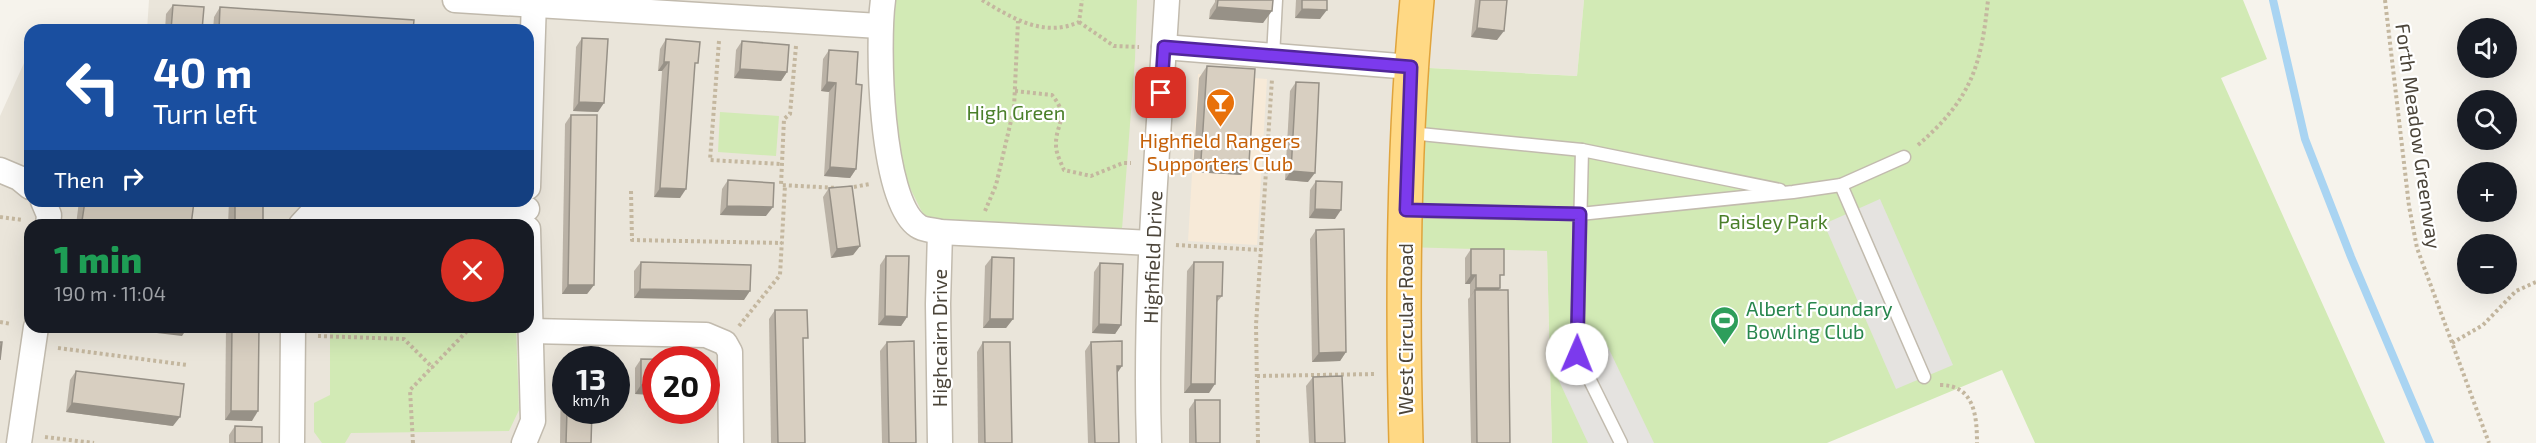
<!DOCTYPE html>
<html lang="en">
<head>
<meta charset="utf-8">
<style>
  body { margin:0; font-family:"Exo 2",sans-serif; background:#242831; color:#f1f3f6; height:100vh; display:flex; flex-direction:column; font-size:22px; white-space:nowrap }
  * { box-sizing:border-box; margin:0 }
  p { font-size:20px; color:#9ea1a6 }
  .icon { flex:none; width:33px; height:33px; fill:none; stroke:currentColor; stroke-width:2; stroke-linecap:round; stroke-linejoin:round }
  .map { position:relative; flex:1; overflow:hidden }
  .panel { position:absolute; left:24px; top:219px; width:510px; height:114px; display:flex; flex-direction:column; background:#171b24; border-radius:18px; box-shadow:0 6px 24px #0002 }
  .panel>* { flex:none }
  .top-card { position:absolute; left:24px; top:24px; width:510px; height:183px; border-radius:18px; box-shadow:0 6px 24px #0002; background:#1a4fa0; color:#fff; overflow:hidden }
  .fabs { position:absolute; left:2457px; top:18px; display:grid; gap:12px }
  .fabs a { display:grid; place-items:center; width:60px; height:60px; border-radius:50%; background:#171b24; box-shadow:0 6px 24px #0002; font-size:30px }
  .speed { position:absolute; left:552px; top:346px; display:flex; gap:12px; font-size:30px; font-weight:700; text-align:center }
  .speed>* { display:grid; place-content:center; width:78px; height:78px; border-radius:50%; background:#171b24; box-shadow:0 6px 24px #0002; line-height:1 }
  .speed small { font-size:15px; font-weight:400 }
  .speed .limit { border:9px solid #d22; background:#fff; color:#111 }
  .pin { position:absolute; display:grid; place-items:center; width:51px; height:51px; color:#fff; margin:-26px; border-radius:12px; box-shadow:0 3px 9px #0006 }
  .me { position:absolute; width:66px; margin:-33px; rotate:1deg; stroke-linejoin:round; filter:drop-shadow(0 0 4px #0008) }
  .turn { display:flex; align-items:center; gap:21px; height:126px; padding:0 30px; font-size:27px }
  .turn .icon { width:78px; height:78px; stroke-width:2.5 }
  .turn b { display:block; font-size:42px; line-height:51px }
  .then { display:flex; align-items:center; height:57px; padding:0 30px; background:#0003; gap:12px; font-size:22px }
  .round { display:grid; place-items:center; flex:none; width:63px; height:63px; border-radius:32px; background:#242831 }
  .head { display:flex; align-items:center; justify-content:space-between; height:102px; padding:0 30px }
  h1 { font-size:36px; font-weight:800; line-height:45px; color:#1e9e55 }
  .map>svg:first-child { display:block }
  .residential { fill:#eae5da; fill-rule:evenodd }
  .commercial { fill:#f7ead8 }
  .green { fill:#d2eab5 }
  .parking { fill:#e5e3e0 }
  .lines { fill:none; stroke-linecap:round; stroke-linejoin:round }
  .stream { stroke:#a9d4f2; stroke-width:8 }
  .service-casing { stroke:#c2bbae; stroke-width:15 }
  .minor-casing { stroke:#c2bbae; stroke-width:27 }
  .trunk-casing { stroke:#e0a43c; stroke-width:36 }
  .path { stroke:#c4b79f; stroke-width:4; stroke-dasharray:3 3; stroke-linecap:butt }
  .service { stroke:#fff; stroke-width:12 }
  .minor { stroke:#fff; stroke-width:24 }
  .trunk { stroke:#ffd985; stroke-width:33 }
  .wall { fill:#bab2a6 }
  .shaded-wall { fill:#979187 }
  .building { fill:#d8cfc1; stroke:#979187; stroke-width:1.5 }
  .route-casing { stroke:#51269a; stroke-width:15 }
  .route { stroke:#7c3aed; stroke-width:10 }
  .labels { text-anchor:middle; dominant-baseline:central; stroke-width:4.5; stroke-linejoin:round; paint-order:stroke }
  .park-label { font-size:20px; fill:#4a7f2a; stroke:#fff }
  .street-label { font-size:20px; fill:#4b4439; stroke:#fff }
  .food-label { font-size:20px; fill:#c56008; stroke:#fff }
  .leisure-label { font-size:20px; fill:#27864d; stroke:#fff; text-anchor:start }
</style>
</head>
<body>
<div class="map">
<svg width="2536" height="443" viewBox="0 0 2536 443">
  <rect width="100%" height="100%" fill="#f6f3ec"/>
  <path class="residential" d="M149 0H1584L1577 76 1412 67 1547 251 1552 443H0V116L24 63 30 64V201H528V30H147ZM30 225H528V327H30ZM566 360H616V411H566ZM656 360H706V411H656Z"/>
  <path class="commercial" d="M1198 74 1267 79 1257 245 1188 241Z"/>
  <g class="green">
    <path d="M896 0H1137L1135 59 1122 229 926 220 901 170 890 39Z"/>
    <path d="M1584 0H2243L2267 59 2221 78 2385 443H2035L2002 370 1827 443H1552L1547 251 1404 247 1411 67 1577 76Z"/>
    <path d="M720 112 779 116 776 156 718 152Z"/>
    <path d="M330 327H516L519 410 509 431 351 433 345 443H322L314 432V403L330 395Z"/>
  </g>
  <g class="parking">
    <path d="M1880 199 1953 365 1896 389 1824 224Z"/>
    <path d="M1605 341 1654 443H1588L1552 366Z"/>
  </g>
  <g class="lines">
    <path class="stream" d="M2273 0 2305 139 2351 257 2430 443"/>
    <defs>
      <g id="service">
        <path d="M1273 57 1276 0"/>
        <path d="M1410 133 1582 150 1780 190"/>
        <path d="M1582 150 1577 354 1621 443"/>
        <path d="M1841 185 1924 377"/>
        <path d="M1407 211 1580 214 1793 192 1841 185 1904 157"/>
      </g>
      <g id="minor">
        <path d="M455 0 879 26"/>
        <path d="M883 0C877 43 880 201 918 226 923 230 934 230 940 232L1151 243"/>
        <path d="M1164 47 1411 67"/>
        <path d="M0 170 19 178 30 187"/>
        <path d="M528 187 534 0"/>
        <path d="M43 201 49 215 48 225"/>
        <path d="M301 225 313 212 330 208 527 209"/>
        <path d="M940 232 938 304 940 443"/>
        <path d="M531 331 706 335 725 343 730 352 731 443"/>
        <path d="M19 443 36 327"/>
        <path d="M292 443 293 327"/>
        <path d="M524 443 533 421 528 229"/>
        <path d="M1149 443C1144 295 1158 147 1167 0"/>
      </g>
      <path id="trunk" d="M1406 443C1402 296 1403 147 1417 0"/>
    </defs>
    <use href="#service" class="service-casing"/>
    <use href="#minor" class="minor-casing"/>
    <use href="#trunk" class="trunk-casing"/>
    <g class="path">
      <path d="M982 0C1012 18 1044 38 1079 22L1082 0"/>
      <path d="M2385 0 2409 206 2417 248 2489 443"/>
      <path d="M1079 22 1114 46 1139 47"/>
      <path d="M719 41 710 160 781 164"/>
      <path d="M796 46 790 114 784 119 781 185 837 188"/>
      <path d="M1015 91 1052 95C1071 118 1055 123 1056 146 1056 153 1061 163 1064 170L1091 176 1123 163H1131"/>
      <path d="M1918 145C1971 99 1981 67 1988 0"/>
      <path d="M848 188 870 184"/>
      <path d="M631 191 632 240 782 243"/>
      <path d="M985 211 996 185 1014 108 1018 21"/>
      <path d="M0 217 23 220"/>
      <path d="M1176 245 1261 250"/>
      <path d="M0 322 11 324"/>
      <path d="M739 326 780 275 785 185"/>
      <path d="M471 329 506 330"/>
      <path d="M318 336 404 339 433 368"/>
      <path d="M2452 343 2483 325 2516 291 2536 282"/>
      <path d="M58 348 187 365"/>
      <path d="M1257 376 1376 374"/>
      <path d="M1940 385C1974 385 1977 415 1977 443"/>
      <path d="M45 437 94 443"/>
      <path d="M413 443 410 390 471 327"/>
      <path d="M1258 443 1256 325 1272 79"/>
    </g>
    <use href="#service" class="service"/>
    <use href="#minor" class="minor"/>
    <use href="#trunk" class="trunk"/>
  </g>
  <g class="wall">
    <path d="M1215 0H1273L1263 23 1209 19 1210 10 1215 2Z"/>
    <path d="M1296 0H1327L1320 19 1295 18Z"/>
    <path d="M1475 0H1507L1497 40 1471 37Z"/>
    <path d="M173 5 202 30H165L166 14Z"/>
    <path d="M220 7 413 30H213L214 17Z"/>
    <path d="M582 38 598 112 573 111 576 47Z"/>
    <path d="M666 39 694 69 680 198 654 197 662 71H658L660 49Z"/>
    <path d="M742 41 787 72 781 81 734 78 736 50Z"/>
    <path d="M829 50 856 84V169L850 178 824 176 829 92 821 91 823 59Z"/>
    <path d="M1207 66 1241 175 1193 172 1199 78Z"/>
    <path d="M1296 82 1308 182 1285 180 1290 91Z"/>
    <path d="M571 115 594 285 587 294H562L565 124Z"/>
    <path d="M728 180 766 216 720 215 722 189Z"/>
    <path d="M1316 181 1335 219 1309 218 1310 190Z"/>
    <path d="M829 188 860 246 853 255 831 258 823 197Z"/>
    <path d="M79 201H186L191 225H76Z"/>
    <path d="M229 201H263V225H228Z"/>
    <path d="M1316 230 1346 352 1340 361 1312 362 1310 239Z"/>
    <path d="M1471 249 1500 282 1498 290 1510 443H1471L1468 299 1470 297V284H1465V258Z"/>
    <path d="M886 256 907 317 901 326 878 325 880 265Z"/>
    <path d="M992 257 1013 319 1006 328H983L985 266Z"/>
    <path d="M641 262 744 300 634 298V271Z"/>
    <path d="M1194 262 1222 296 1217 302 1209 393H1184L1187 271Z"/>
    <path d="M1100 263 1121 325 1115 334 1092 333 1094 272Z"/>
    <path d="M775 310 803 345 805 443H771L769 319Z"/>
    <path d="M226 327H259L252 421 225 420Z"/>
    <path d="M887 342 916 443H882L880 351Z"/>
    <path d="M983 342 1012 443H978L977 352Z"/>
    <path d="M1091 342 1117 374 1119 443H1088L1085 351Z"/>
    <path d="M641 359 656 395 635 394V368Z"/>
    <path d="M566 362V411H592L591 443H560L561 367Z"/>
    <path d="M76 371 173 426 66 412 70 380Z"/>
    <path d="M1313 377 1345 443H1309L1306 386Z"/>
    <path d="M1195 400 1220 443H1189V409Z"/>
    <path d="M235 426 262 443H229V435Z"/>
  </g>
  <g class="shaded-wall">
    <path d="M1217 7 1272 11 1263 23 1209 19Z"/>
    <path d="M1302 9 1327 10 1320 19 1295 18Z"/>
    <path d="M1477 28 1504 31 1497 40 1471 37Z"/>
    <path d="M664 62H669L662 71H658Z"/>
    <path d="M740 69 787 72 781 81 734 78Z"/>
    <path d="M827 82 836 83 829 92 821 91Z"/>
    <path d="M579 102 604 103 598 112 573 111Z"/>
    <path d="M1201 160 1249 163 1241 175 1193 172Z"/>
    <path d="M830 167 856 169 850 178 824 176Z"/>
    <path d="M1291 171 1315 173 1308 182 1285 180Z"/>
    <path d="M660 188 686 189 680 198 654 197Z"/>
    <path d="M727 206 773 207 766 216 720 215Z"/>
    <path d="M1315 209 1341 210 1335 219 1309 218Z"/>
    <path d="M82 221 112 225H80Z"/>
    <path d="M860 246 853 255 831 258 837 249Z"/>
    <path d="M1471 275H1476L1470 284H1465Z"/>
    <path d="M568 285H594L587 294H562Z"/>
    <path d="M1476 288H1500L1493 297 1475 290 1470 297Z"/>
    <path d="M640 289 750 291 744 300 634 298Z"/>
    <path d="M885 316 907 317 901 326 878 325Z"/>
    <path d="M990 319H1013L1006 328H983Z"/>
    <path d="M1099 324 1121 325 1115 334 1092 333Z"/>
    <path d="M106 327H188L182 336Z"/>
    <path d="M1346 352 1340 361 1312 362 1319 353Z"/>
    <path d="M1117 366H1122L1116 375Z"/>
    <path d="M1191 384H1215L1209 393H1184Z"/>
    <path d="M641 385H656V395L635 394Z"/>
    <path d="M72 403 180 417 173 426 66 412Z"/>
    <path d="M231 411H258L252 421 225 420Z"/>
  </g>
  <g class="building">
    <path d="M1218 0H1273L1272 11 1217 7Z"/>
    <path d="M1302 0H1327V10L1302 9Z"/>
    <path d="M1480 0H1507L1504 31 1477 28Z"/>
    <path d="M173 5 204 7 202 30H171Z"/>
    <path d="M220 7 414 20 413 30H219Z"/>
    <path d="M582 38 608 39 604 103 579 102Z"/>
    <path d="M666 39 700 42 698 63H695L686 189 660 188 669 62H664Z"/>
    <path d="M742 41 789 45 787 72 740 69Z"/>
    <path d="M829 50 858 52 856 84 862 85 856 169 830 167 836 83 827 82Z"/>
    <path d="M1207 66 1255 69 1249 163 1201 160Z"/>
    <path d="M1296 82 1319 83 1315 173 1291 171Z"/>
    <path d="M571 115H597L594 285H568Z"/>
    <path d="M728 180 774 183 773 207 727 206Z"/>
    <path d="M1316 181 1342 182 1341 210 1315 209Z"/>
    <path d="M852 186 860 246 837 249 829 188Z"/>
    <path d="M85 201H186L194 202 191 225H112L82 221Z"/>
    <rect x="235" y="201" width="28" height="24"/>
    <path d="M1344 229 1346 352 1319 353 1316 230Z"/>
    <path d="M1471 249H1504V275H1500V288H1476V275H1471Z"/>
    <path d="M886 256H909L907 317 885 316Z"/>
    <path d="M992 257 1014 258 1013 319H990Z"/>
    <path d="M641 262 751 265 750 291 640 289Z"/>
    <path d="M1194 262H1223L1222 296H1217L1215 384H1191Z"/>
    <path d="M1100 263 1123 264 1121 325 1099 324Z"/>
    <path d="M1475 290H1508L1510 443H1477Z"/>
    <path d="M775 310H807L808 338H803L805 443H778Z"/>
    <path d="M232 327H259L258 411H231Z"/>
    <path d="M914 341 916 443H889L887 342Z"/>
    <path d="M1122 341V366H1117L1119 443H1095L1091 342Z"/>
    <path d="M0 342H2L0 360Z"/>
    <path d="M983 342H1010L1012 443H985Z"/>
    <path d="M568 358 593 359V360H568Z"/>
    <path d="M641 359 707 360 706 370V360H656V385H641Z"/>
    <path d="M76 371 184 384 180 417 72 403Z"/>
    <path d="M1342 376 1345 443H1315L1313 377Z"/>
    <path d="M1195 400H1220V443H1196Z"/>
    <path d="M567 411H592L591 443H566Z"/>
    <path d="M235 426 262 427V443H235Z"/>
  </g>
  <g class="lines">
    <defs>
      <path id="route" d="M1161 93 1164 47 1411 67 1406 210 1580 214 1577 354"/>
    </defs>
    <use href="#route" class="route-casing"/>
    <use href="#route" class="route"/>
  </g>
  <defs>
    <symbol id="bar-pin" viewBox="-11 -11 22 30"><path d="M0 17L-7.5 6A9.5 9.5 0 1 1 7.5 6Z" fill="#e8710a" stroke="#fff"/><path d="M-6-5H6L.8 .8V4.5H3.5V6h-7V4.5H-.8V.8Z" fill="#fff"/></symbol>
    <symbol id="stadium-pin" viewBox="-11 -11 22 30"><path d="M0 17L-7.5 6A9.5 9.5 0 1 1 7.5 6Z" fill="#2e9e5b" stroke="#fff"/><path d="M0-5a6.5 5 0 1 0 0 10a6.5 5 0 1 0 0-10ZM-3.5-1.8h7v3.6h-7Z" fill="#fff"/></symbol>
  </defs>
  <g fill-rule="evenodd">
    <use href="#bar-pin" x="1204" y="86" width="33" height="45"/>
    <use href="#stadium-pin" x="1708" y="304" width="33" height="45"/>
  </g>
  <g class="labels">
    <g class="park-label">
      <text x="1016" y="112">High Green</text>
      <text x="1773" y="221">Paisley Park</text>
    </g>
    <g class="street-label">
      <text transform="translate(2419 136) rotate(82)">Forth Meadow Greenway</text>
      <text transform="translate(1152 257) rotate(-88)">Highfield Drive</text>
      <text transform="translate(1405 329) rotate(-90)">West Circular Road</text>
      <text transform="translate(939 338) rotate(-90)">Highcairn Drive</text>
    </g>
    <g class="food-label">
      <text x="1220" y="140">Highfield Rangers<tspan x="1220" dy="23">Supporters Club</tspan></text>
    </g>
    <g class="leisure-label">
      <text x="1746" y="308">Albert Foundary<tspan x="1746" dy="23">Bowling Club</tspan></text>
    </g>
  </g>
</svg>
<div class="fabs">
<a><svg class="icon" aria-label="sound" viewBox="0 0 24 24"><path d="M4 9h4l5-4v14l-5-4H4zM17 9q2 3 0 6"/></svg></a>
<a><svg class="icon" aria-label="search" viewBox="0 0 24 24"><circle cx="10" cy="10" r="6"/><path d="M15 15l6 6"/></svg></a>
<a>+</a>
<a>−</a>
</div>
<div class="speed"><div>13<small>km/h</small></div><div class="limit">20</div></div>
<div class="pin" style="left:1161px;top:93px;background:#d93025"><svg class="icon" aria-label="arrive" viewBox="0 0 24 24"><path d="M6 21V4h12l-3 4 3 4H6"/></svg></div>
<svg class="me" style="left:1577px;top:354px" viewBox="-20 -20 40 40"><circle r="19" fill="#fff"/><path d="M0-13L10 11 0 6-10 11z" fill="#7c3aed"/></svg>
<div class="top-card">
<div class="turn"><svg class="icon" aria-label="left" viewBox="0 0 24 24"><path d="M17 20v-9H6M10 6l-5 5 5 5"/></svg><div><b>40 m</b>Turn left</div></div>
<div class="then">Then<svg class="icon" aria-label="right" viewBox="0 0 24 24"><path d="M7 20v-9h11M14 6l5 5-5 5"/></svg></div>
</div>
<section class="panel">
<div class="head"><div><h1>1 min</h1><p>190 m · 11:04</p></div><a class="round" style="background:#d93025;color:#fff"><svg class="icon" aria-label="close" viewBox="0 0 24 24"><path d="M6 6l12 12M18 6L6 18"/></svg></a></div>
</section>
</div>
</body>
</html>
